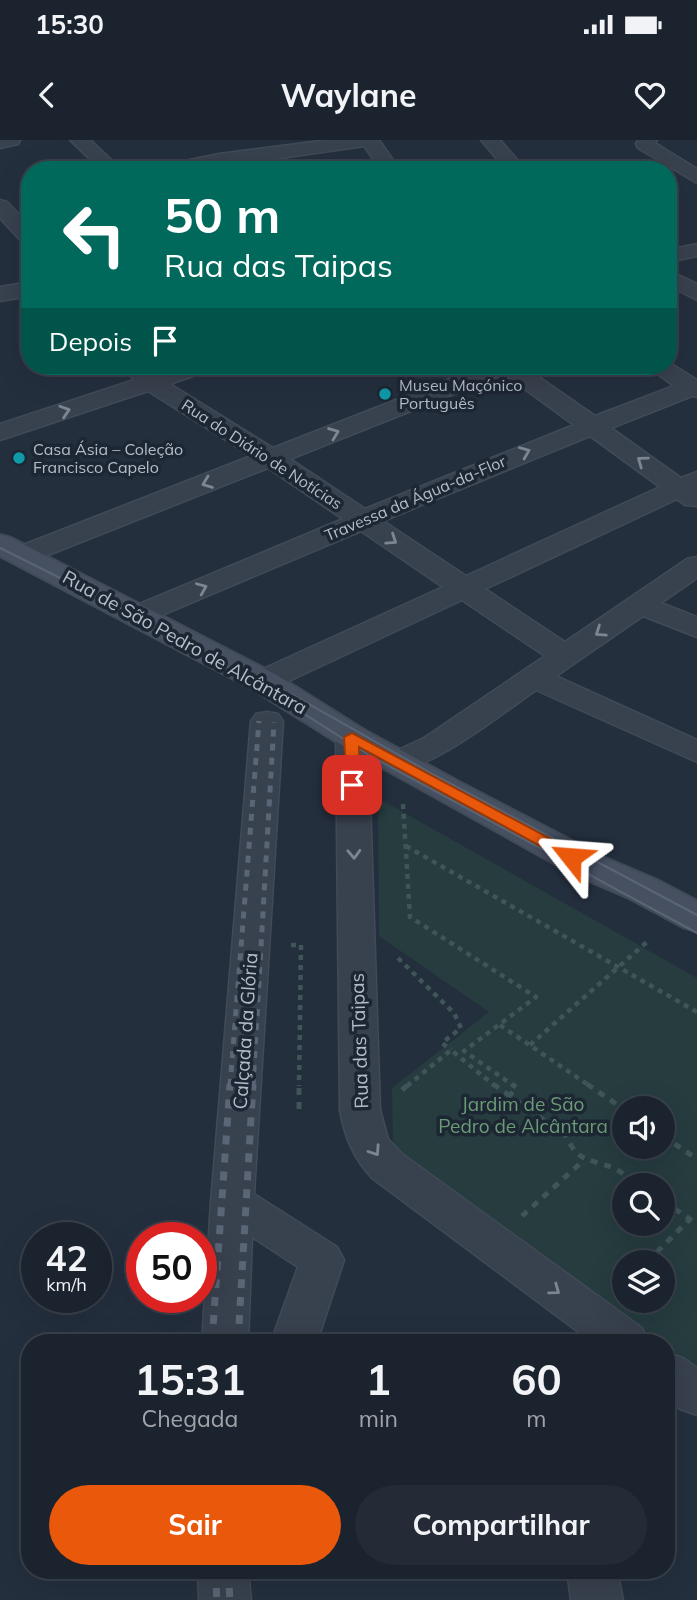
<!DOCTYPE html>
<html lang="pt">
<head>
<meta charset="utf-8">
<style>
  body { margin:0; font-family:Mulish,sans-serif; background:#242b36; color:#f1f3f6; height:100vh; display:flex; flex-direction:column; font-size:26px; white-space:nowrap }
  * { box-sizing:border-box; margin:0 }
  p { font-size:23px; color:#a0a4aa }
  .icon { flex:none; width:38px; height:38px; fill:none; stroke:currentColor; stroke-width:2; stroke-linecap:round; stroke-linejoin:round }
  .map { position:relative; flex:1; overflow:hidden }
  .side { position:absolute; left:21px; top:1194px; width:654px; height:245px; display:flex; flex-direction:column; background:#1b232e; border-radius:28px; box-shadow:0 7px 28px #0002,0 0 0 2px #39404a }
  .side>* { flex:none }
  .banner { position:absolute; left:21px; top:21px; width:656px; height:214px; border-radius:28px; box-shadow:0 7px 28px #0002,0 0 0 2px #39404a; background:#00695c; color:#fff; overflow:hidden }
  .controls { position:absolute; left:612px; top:956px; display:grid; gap:14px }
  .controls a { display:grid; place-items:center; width:63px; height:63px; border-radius:50%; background:#1b232e; box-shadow:0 7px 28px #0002,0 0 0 2px #39404a; font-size:35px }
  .speed { position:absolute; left:21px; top:1082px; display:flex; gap:14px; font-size:35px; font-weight:700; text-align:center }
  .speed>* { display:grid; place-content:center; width:91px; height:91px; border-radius:50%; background:#1b232e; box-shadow:0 7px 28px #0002,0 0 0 2px #39404a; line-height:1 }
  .speed small { font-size:18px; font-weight:400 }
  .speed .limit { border:10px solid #d22; background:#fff; color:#111 }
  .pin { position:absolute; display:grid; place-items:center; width:60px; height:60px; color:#fff; margin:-30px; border-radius:14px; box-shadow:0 4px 10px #0006 }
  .me { position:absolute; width:77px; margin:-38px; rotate:298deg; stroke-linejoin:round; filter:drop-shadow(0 0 5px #0008) }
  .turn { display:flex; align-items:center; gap:24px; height:147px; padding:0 28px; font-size:32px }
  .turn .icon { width:91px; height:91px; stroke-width:2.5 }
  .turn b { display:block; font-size:49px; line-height:60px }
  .then { display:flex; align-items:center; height:66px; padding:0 28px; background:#0003; gap:14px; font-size:26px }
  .eta { display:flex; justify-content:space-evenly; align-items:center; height:119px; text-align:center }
  .eta b { font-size:42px; font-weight:700; line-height:49px }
  .button { display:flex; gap:14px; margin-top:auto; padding:14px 28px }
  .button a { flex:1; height:80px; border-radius:42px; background:#ea580c; color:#fff; font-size:28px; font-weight:700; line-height:80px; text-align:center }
  .button a+a { background:#242b36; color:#f1f3f6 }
  .status { display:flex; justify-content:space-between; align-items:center; height:49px; padding:0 35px; background:#1b232e; direction:ltr }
  .status svg { height:19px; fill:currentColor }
  header { display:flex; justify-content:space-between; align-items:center; height:91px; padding:0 28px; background:#1b232e; font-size:32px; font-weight:700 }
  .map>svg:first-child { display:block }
  .green { fill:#263c3f; fill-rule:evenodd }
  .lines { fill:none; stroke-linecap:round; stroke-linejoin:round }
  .street-casing { stroke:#414a57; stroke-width:3 }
  .secondary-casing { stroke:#414a57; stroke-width:4 }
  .path-far1 { stroke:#3f5557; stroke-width:4.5; stroke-dasharray:5 5; stroke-linecap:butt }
  .path { stroke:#3f5557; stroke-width:5; stroke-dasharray:7 7; stroke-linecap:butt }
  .street { fill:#38414e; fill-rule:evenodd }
  .secondary { fill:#465061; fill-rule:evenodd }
  .tram { stroke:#5a6575; stroke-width:2 }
  .rail-far1 { stroke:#5a6575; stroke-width:5; stroke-dasharray:7 7; stroke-linecap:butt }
  .rail { stroke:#5a6575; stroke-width:7; stroke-dasharray:9 9; stroke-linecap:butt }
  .oneway { stroke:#7c8592 }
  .route { fill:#ea580c; stroke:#983908; stroke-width:2 }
  .culture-dot { fill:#0f9aa8; stroke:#1d2633; stroke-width:2.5 }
  .labels { text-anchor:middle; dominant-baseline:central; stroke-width:7; stroke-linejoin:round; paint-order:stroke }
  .far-poi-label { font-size:16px; fill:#b4bcc9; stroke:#1d2633; text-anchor:start }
  .far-street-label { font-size:16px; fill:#b4bcc9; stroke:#1d2633 }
  .street-label { font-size:19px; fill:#b4bcc9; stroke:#1d2633 }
  .park-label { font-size:19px; fill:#6b9a76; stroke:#1d2633 }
</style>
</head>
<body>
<div class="status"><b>15:30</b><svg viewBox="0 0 49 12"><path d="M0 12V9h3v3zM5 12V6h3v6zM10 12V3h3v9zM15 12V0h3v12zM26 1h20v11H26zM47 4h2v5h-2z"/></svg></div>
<header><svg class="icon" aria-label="back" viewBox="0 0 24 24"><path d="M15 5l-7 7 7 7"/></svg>Waylane<svg class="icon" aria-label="heart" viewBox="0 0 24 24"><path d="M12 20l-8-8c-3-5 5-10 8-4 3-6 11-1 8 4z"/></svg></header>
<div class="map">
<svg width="697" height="1460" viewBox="0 0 697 1460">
  <rect width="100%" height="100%" fill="#242f3e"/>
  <path class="green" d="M378 658 697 838V1228L667 1206V1202H661L393 1006 392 948 489 872 379 796ZM625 968H663V1006H625ZM625 1045H663V1083H625ZM625 1122H663V1160H625Z"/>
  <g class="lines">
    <defs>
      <g id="street">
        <path d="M0 0H20L18 4 0 8Z"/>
        <path d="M70 0H90L122 30H101Z"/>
        <path d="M328 0H379L400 30H381L364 6 198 30H159L161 26 219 14Z"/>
        <path d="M481 0H500L526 30H506Z"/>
        <path d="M638 0H657L655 3 697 29V43L638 8 636 4Z"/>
        <path d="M0 60 7 62 30 86V105L23 103 0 78Z"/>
        <path d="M697 104V116L668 122V110Z"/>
        <path d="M668 130 697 144V160L668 145Z"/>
        <path d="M30 142V156L0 161V147Z"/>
        <path d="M668 222 697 240V257L692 256 611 288 681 338 697 332V366L685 365 677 359 485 449 565 502 687 419 697 417V438L661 463 697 477V497L643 476 556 536 697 600V622L536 550C504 572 422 639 385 630L381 623 385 616 424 598 545 516 462 460 274 548 263 550 252 548 248 541 252 534 443 447 361 391 150 480 140 483 130 480 125 474 130 468 343 379 268 328 33 421 23 423 13 421 9 415 13 409 251 316 148 251 0 300V284L134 240 123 226H147L154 233 176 226H211L207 231 170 244 273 308 483 226H523L595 276 674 246 647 226H668ZM504 234 574 285 365 369 290 319ZM590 296 660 347 466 436 383 381Z"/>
        <path d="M267 572 278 574 283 581 254 1054 337 1107 344 1120 317 1202H271L298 1127 252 1097 248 1202H202L211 1062 251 581 256 574Z"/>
        <path d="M352 587 363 590 368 597 380 970 388 999 402 1014 642 1188 649 1202H592L372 1038C354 1019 344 995 340 970L336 597 341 590Z"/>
        <path d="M667 1212 683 1218 697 1228V1275L680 1269 667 1258Z"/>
        <path d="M198 1430H248L251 1460H199Z"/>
        <path d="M567 1430H617L623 1460H571Z"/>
      </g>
      <path id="secondary" d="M0 395 11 398 275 534 364 590 461 643 603 717 657 740 697 761V791L683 787 629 758 575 735 340 604 251 548 0 416Z"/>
    </defs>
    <use href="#street" class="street-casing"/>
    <use href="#secondary" class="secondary-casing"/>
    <g class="path-far1">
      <path d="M403 664 410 777 536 857 464 911 514 946"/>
      <path d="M406 706 697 872"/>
      <path d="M291 805H301L299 946"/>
      <path d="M398 818 454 873 461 888 442 903 451 910"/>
      <path d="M500 885 590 946"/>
      <path d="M530 905 648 801"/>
      <path d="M407 946 451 910 495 946"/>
    </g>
    <g class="path">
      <path d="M493 944 566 996C580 1026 591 1017 615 1029 624 1033 631 1040 639 1045"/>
      <path d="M587 944 625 970"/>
      <path d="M402 950 409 944"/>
      <path d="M508 957 517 948 512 944"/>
      <path d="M299 969V944"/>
      <path d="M663 996 697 1019"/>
      <path d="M663 1061 697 1084"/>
      <path d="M522 1076 584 1020"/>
      <path d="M647 1122 690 1079"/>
    </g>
    <use href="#street" class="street"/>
    <use href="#secondary" class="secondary"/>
    <g class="tram">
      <path d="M0 408 128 472 247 538 374 618 697 793"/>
      <path d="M291 554 436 636 697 775"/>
    </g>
    <g class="rail-far1">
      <path d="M230 946 259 581"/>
      <path d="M253 946 274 582"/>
    </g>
    <g class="rail">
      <path d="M212 1202 230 944"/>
      <path d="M238 1202 253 944"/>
      <path d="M215 1430 217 1460"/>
      <path d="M228 1430 230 1460"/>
    </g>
  </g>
  <defs><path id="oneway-chevron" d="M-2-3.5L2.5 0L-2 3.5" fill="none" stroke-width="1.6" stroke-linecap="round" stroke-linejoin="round" transform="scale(1.75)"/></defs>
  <g class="oneway">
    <use href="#oneway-chevron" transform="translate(65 271) rotate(-18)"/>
    <use href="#oneway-chevron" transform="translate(334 293) rotate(-21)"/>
    <use href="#oneway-chevron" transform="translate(525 312) rotate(-22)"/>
    <use href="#oneway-chevron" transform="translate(642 321) rotate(-144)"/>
    <use href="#oneway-chevron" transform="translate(207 343) rotate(159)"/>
    <use href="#oneway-chevron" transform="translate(392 400) rotate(34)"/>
    <use href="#oneway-chevron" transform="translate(202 448) rotate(-23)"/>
    <use href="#oneway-chevron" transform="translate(600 492) rotate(146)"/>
    <use href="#oneway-chevron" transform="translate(354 714) rotate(88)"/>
    <use href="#oneway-chevron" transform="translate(375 1011) rotate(56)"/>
    <use href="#oneway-chevron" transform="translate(555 1150) rotate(36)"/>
  </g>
  <path class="route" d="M352 593 577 713 579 717 577 720H566L359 607 360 645 358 648H347L344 597Z"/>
  <g class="culture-dot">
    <circle cx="385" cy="254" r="7"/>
    <circle cx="19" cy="318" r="7"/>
  </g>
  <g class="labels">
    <g class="far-poi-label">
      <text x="399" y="245">Museu Maçónico<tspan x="399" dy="18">Português</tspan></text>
      <text x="33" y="309">Casa Ásia – Coleção<tspan x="33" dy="18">Francisco Capelo</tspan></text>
    </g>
    <g class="far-street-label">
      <text transform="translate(262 314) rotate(33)">Rua do Diário de Notícias</text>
      <text transform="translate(415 358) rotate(-23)">Travessa da Água-da-Flor</text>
    </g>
    <g class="street-label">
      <text transform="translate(185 502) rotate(29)">Rua de São Pedro de Alcântara</text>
      <text transform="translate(245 891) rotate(-86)">Calçada da Glória</text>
      <text transform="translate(359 901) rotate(-92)">Rua das Taipas</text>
    </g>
    <g class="park-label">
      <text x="523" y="964">Jardim de São<tspan x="523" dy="22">Pedro de Alcântara</tspan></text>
    </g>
  </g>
</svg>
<div class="controls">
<a><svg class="icon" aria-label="sound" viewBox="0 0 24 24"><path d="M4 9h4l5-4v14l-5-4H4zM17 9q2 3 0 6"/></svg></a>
<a><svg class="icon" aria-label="search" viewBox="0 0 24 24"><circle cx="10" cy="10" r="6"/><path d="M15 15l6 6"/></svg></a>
<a><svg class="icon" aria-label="layers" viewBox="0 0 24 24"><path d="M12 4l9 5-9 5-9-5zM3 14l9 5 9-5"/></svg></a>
</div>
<div class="speed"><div>42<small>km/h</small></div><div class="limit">50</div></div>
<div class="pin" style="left:352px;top:645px;background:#d93025"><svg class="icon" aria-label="arrive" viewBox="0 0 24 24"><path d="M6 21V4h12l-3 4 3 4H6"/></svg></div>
<svg class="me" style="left:571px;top:717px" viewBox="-20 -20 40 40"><path d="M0-17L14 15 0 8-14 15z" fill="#ea580c" stroke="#fff" stroke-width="4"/></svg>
<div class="banner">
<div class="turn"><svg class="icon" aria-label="left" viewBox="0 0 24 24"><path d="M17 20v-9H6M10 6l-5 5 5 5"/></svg><div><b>50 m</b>Rua das Taipas</div></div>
<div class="then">Depois<svg class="icon" aria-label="arrive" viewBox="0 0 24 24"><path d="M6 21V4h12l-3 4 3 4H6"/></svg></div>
</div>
<section class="side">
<div class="eta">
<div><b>15:31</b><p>Chegada</p></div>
<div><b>1</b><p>min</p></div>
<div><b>60</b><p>m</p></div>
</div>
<div class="button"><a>Sair</a><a>Compartilhar</a></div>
</section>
</div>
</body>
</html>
